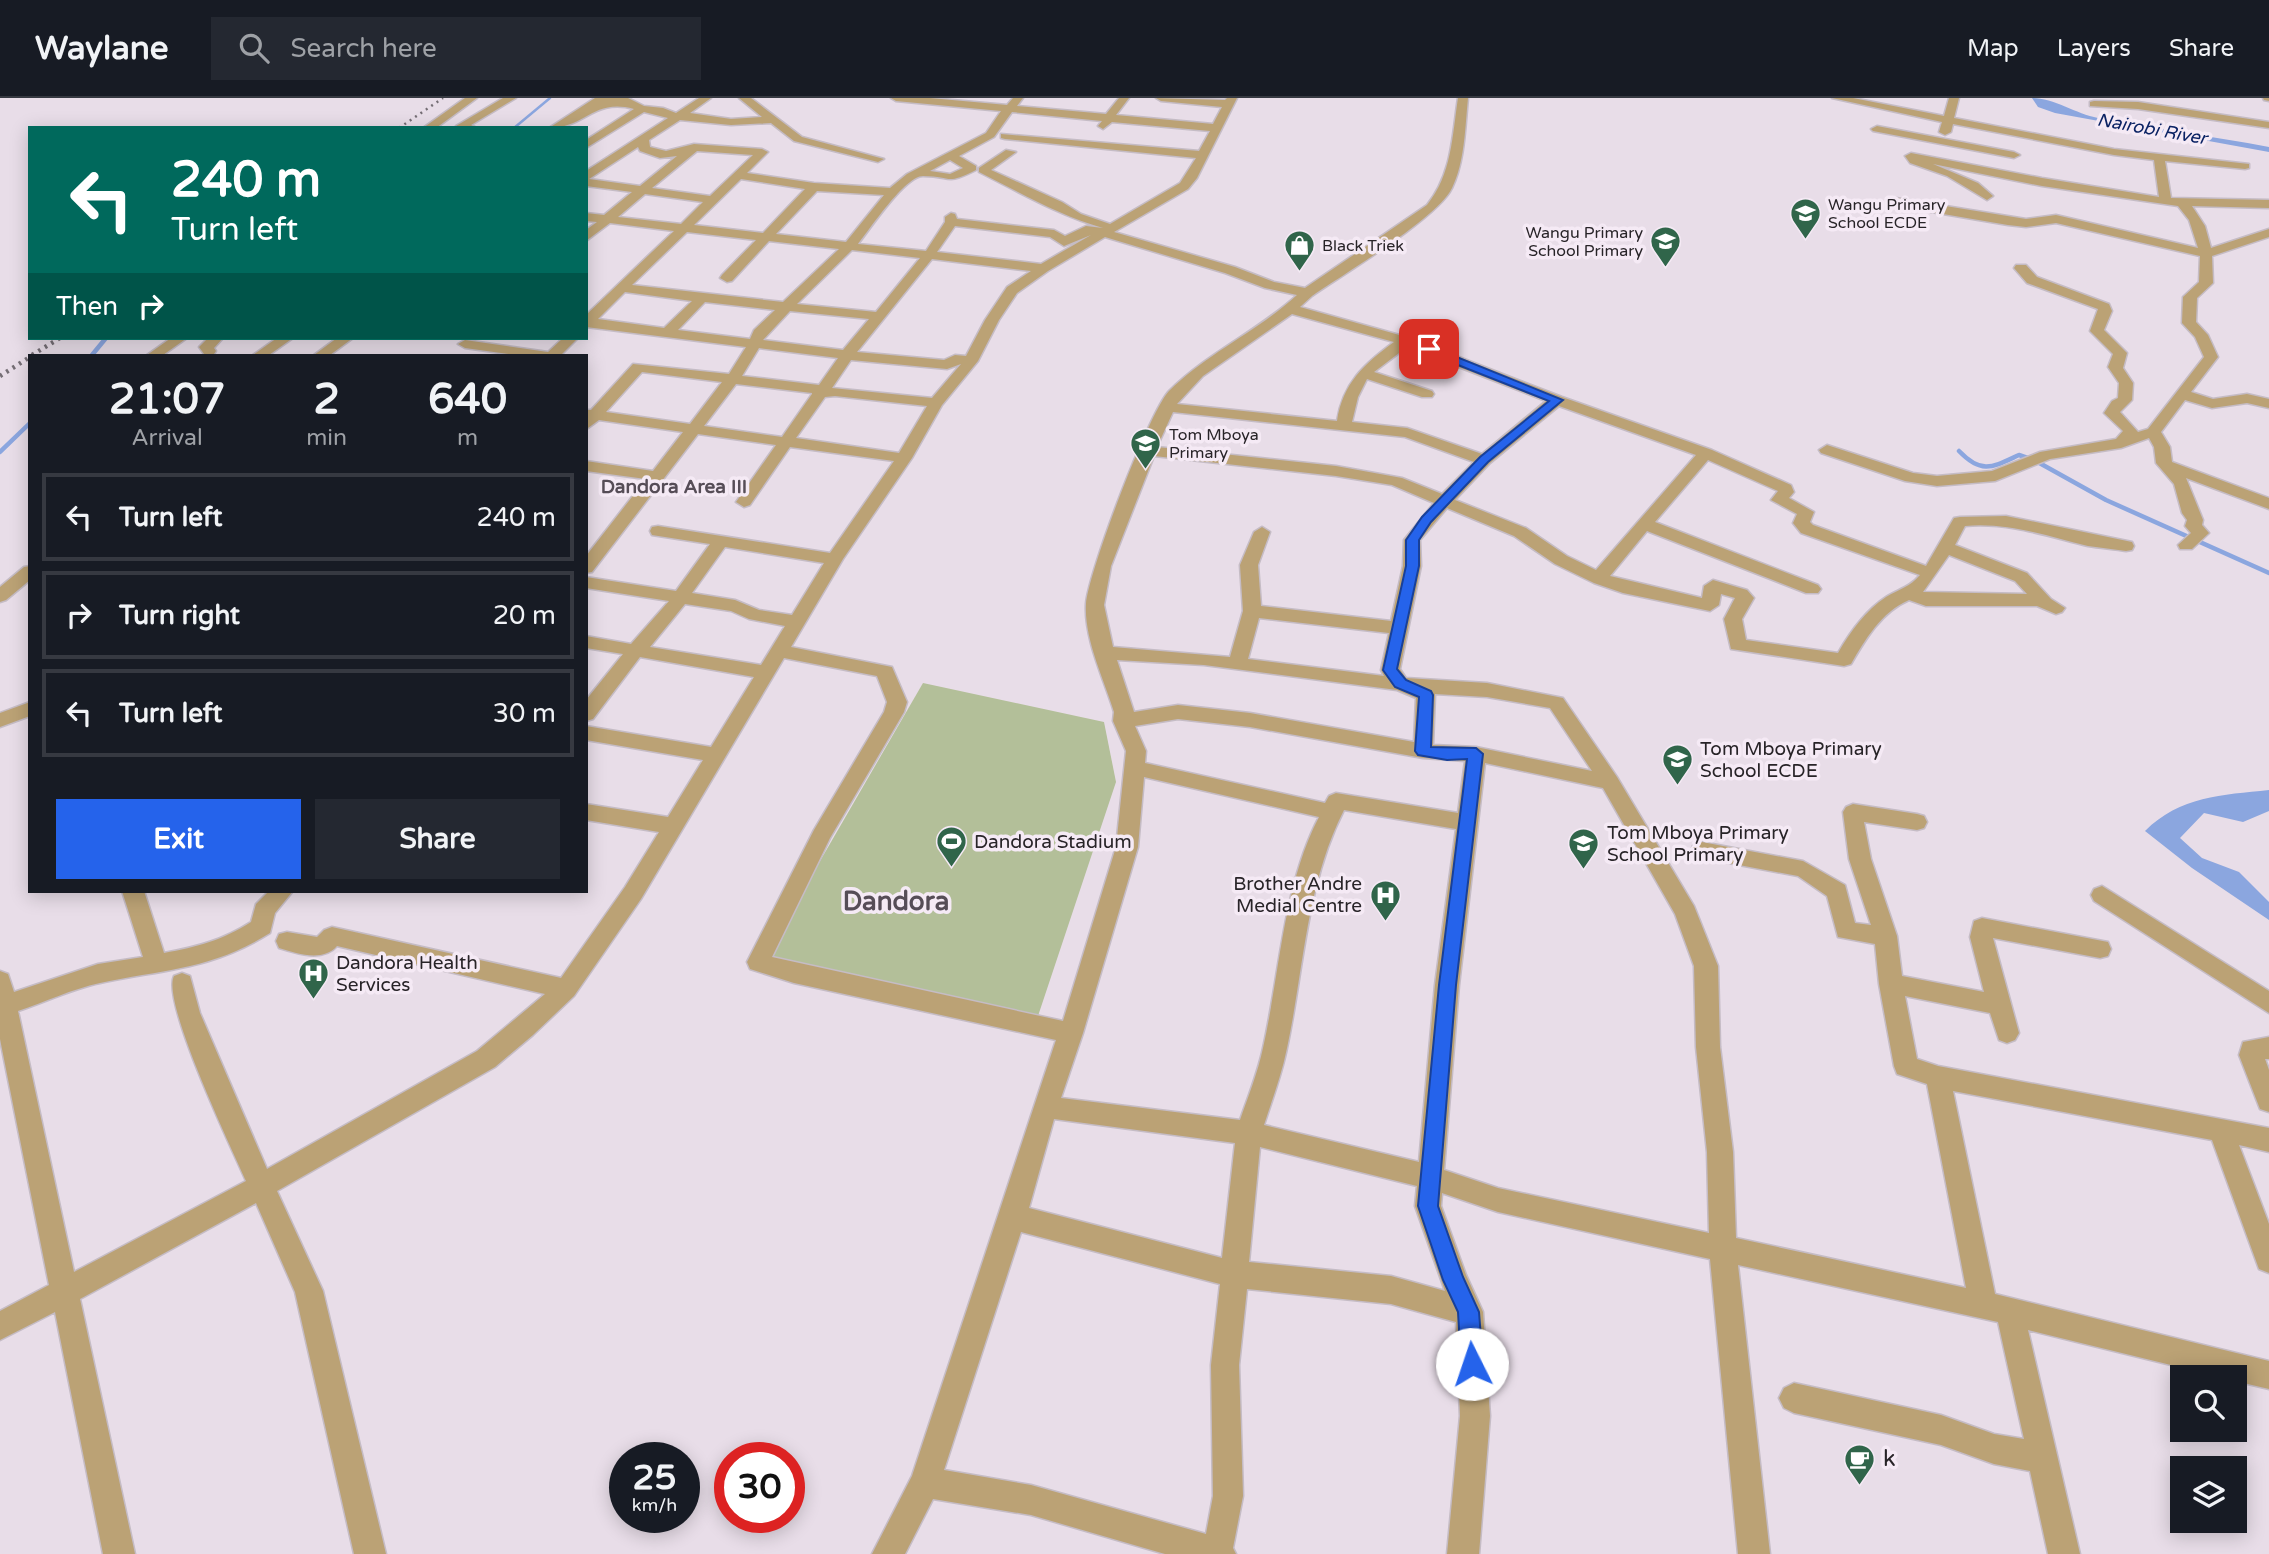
<!DOCTYPE html>
<html lang="en">
<head>
<meta charset="utf-8">
<style>
  body { margin:0; font-family:"Varela Round",sans-serif; background:#242831; color:#f1f3f6; height:100vh; display:flex; flex-direction:column; font-size:26px; white-space:nowrap }
  * { box-sizing:border-box; margin:0 }
  p { font-size:23px; color:#9ea1a6 }
  .icon { flex:none; width:38px; height:38px; fill:none; stroke:currentColor; stroke-width:2; stroke-linecap:round; stroke-linejoin:round }
  .map { position:relative; flex:1; overflow:hidden }
  .sheet { position:absolute; left:28px; top:256px; width:560px; height:539px; display:flex; flex-direction:column; background:#171b24; border-radius:0px; box-shadow:0 4px 18px #0003 }
  .sheet>* { flex:none }
  .top-card { position:absolute; left:28px; top:28px; width:560px; height:214px; border-radius:0px; box-shadow:0 4px 18px #0003; background:#00695c; color:#fff; overflow:hidden }
  .fabs { position:absolute; left:2170px; top:1267px; display:grid; gap:14px }
  .fabs a { display:grid; place-items:center; width:77px; height:77px; border-radius:0px; background:#171b24; box-shadow:0 4px 18px #0003; font-size:35px }
  .speed { position:absolute; left:609px; top:1344px; display:flex; gap:14px; font-size:35px; font-weight:700; text-align:center }
  .speed>* { display:grid; place-content:center; width:91px; height:91px; border-radius:50%; background:#171b24; box-shadow:0 4px 18px #0003; line-height:1 }
  .speed small { font-size:18px; font-weight:400 }
  .speed .limit { border:10px solid #d22; background:#fff; color:#111 }
  .pin { position:absolute; display:grid; place-items:center; width:60px; height:60px; color:#fff; margin:-30px; border-radius:14px; box-shadow:0 4px 10px #0006 }
  .me { position:absolute; width:77px; margin:-38px; rotate:356deg; stroke-linejoin:round; filter:drop-shadow(0 0 5px #0008) }
  .turn { display:flex; align-items:center; gap:24px; height:147px; padding:0 28px; font-size:32px }
  .turn .icon { width:91px; height:91px; stroke-width:2.5 }
  .turn b { display:block; font-size:49px; line-height:60px }
  .then { display:flex; align-items:center; height:66px; padding:0 28px; background:#0003; gap:14px; font-size:26px }
  .eta { display:flex; justify-content:space-evenly; align-items:center; height:119px; text-align:center }
  .eta b { font-size:42px; font-weight:800; line-height:49px }
  .action { display:flex; gap:14px; margin-top:auto; padding:14px 28px }
  .action a { flex:1; height:80px; border-radius:0px; background:#2563eb; color:#fff; font-size:28px; font-weight:800; line-height:80px; text-align:center }
  .action a+a { background:#242831; color:#f1f3f6 }
  ul { padding:0; list-style:none }
  li { display:flex; align-items:center; gap:21px; height:88px; margin:0 14px 10px; padding:0 14px; border:4px solid #363941; border-radius:0px }
  li div { flex:1 }
  li b { display:block; font-size:26px }
  li em { font-style:normal }
  header { display:flex; align-items:center; gap:42px; box-sizing:border-box; height:98px; padding:0 35px; background:#171b24; border-bottom:2px solid #363941 }
  header strong { font-size:33px }
  nav { display:flex; gap:38px; margin-inline-start:auto; font-size:24px }
  .search { width:490px; height:63px; background:#242831; display:flex; align-items:center; gap:18px; box-sizing:border-box; padding:0 24px; border-radius:0px; color:#9ea1a6; font-size:26px }
  .map>svg:first-child { display:block }
  .green { fill:#b3bf99 }
  .water { fill:#8ba6df }
  .lines { fill:none; stroke-linecap:round; stroke-linejoin:round }
  .stream-far1 { stroke:#8ba6df; stroke-width:2.5 }
  .stream { stroke:#8ba6df; stroke-width:4.5 }
  .street-casing { stroke:#c5bcc5; stroke-width:3 }
  .street { fill:#bba275; fill-rule:evenodd }
  .rail-far1 { stroke:#756e75; stroke-width:2.5; stroke-dasharray:2 4.5; stroke-linecap:butt }
  .rail { stroke:#756e75; stroke-width:4.5; stroke-dasharray:2.5 5; stroke-linecap:butt }
  .route { fill:#2563eb; stroke:#184099; stroke-width:2 }
  .labels { text-anchor:middle; dominant-baseline:central; stroke-width:7; stroke-linejoin:round; paint-order:stroke }
  .far-poi-label { font-size:16px; fill:#282428; stroke:#f5eaf5; text-anchor:start }
  .far-water-label { font-size:18px; font-style:italic; fill:#0b2364; stroke:#f5eaf5 }
  .far-quarter-label { font-size:19px; font-weight:bold; fill:#564d57; stroke:#f5eaf5 }
  .poi-label { font-size:19px; fill:#282428; stroke:#f5eaf5; text-anchor:start }
  .near-poi-label { font-size:23px; fill:#282428; stroke:#f5eaf5; text-anchor:start }
  .district-label { font-size:26px; font-weight:bold; fill:#564d57; stroke:#f5eaf5 }
</style>
</head>
<body>
<header>
<strong>Waylane</strong>
<div class="search"><svg class="icon" aria-label="search" viewBox="0 0 24 24"><circle cx="10" cy="10" r="6"/><path d="M15 15l6 6"/></svg>Search here</div>
<nav><a>Map</a><a>Layers</a><a>Share</a></nav>
</header>
<div class="map">
<svg width="2269" height="1456" viewBox="0 0 2269 1456">
  <rect width="100%" height="100%" fill="#e8dde8"/>
  <path class="green" d="M923 585 1104 624 1116 684 1038 918 765 858Z"/>
  <g class="water">
    <path d="M2032 0C2054 0 2076 16 2098 20 2155 31 2212 38 2269 49V54L2055 15 2038 9Z"/>
    <path d="M2269 692V713L2243 724 2204 715 2180 740 2202 760 2239 774 2269 804V822L2192 770 2145 733C2180 698 2222 697 2269 692Z"/>
  </g>
  <g class="lines">
    <path class="stream-far1" d="M514 30 550 0"/>
    <g class="stream">
      <path d="M92 257 106 240"/>
      <path d="M1959 353C1982 377 1993 369 2019 357L2034 362 2106 402 2269 475"/>
      <path d="M0 354 30 325"/>
    </g>
    <defs>
      <g id="street">
        <path d="M465 0H477L436 30H423Z"/>
        <path d="M503 0H516L471 27 477 30 456 28Z"/>
        <path d="M595 0H628L644 8 663 10 676 15 699 0H711L690 15 731 21 762 19 739 0H751L802 39 884 61 878 64 794 43 771 25 731 27 680 22 649 42 650 49 666 53 694 46 762 51 768 54 747 75 814 85 890 90 907 76 986 35 1001 13 896 3 891 0H930L1007 7 1013 0H1023L1017 8 1106 16 1119 0H1129L1116 17 1213 26 1222 9 1161 3 1156 0 1225 2 1227 0H1237L1197 80 1188 91 1114 134 1235 169 1274 184 1305 190 1427 107C1452 76 1452 39 1458 0H1468C1465 29 1465 63 1452 90 1439 119 1342 177 1312 198L1300 209 1410 240 1562 299 1712 352 1791 387 1794 394 1789 400 1814 414 1810 424 1813 427 1926 468 1954 420 1960 419 2006 418 2132 444 2134 448 2132 452 2126 453C2113 451 2101 450 2088 448 2047 438 2008 424 1965 428L1955 447 2027 475 2051 501 2065 510 2062 514 2056 516 2037 508H1926L1909 502C1881 514 1865 542 1851 566L1844 568 1731 551 1724 521 1735 500 1721 496 1719 507 1710 513 1623 495 1594 485 1555 466 1514 438 1447 410 1420 442 1421 468 1400 571 1406 580 1487 585 1563 600 1617 679 1694 808 1718 868 1720 949 1733 1054 1736 1140 1966 1190 1927 986 1897 976 1894 968 1879 886 1875 846 1838 839 1827 798 1798 778 1702 760 1694 758 1691 752 1694 746 1702 744 1803 763 1845 787 1855 825 1871 827 1849 761 1843 714 1846 709 1853 706 1917 716 1924 718 1927 724 1924 730 1917 732 1864 724 1871 761 1897 838 1902 878 1984 894 1970 839 1974 823 1982 820 2108 844 2111 851 2108 858 2100 860 1993 840 2019 935 2015 942 2007 945 1999 942 1990 915 1905 898 1917 961 1938 968 2269 1030V1054L2239 1047 2269 1126V1175L2259 1171 2212 1042 1953 993 1995 1196 2269 1263V1291L2235 1283V1279H2220L2028 1232 2080 1456H2048L2030 1373 1994 1366 1941 1347 1794 1315 1784 1310 1779 1300 1784 1290 1794 1285 1941 1317 1994 1336 2024 1341 1998 1224 1738 1167 1770 1456H1738L1710 1161 1498 1114 1442 1095 1441 1108 1466 1177 1483 1214 1490 1318 1479 1456H1447L1460 1318 1456 1224 1391 1206 1247 1191 1239 1267 1243 1398 1233 1450 1236 1456H1165L1031 1417 933 1401 905 1456H872L912 1378 1056 942 794 885 750 871 747 864 814 732 884 614 887 604 877 578 784 560 641 801 574 898 533 937 495 969 277 1093 323 1193 386 1456H354L295 1194 256 1105 80 1201 135 1456H103L55 1214 0 1242V1213L49 1187 0 941V873L8 876 14 894 98 866 143 859 122 793H144L164 855C197 849 223 842 251 824L256 806 269 793H293L275 815 270 835C211 872 165 871 100 885 72 891 45 904 18 913L74 1174 246 1083C232 1051 161 903 174 878L182 875 190 878 200 915 267 1071 477 953 545 896 337 848C323 864 298 856 279 850L276 843 279 836 287 834 317 839 324 832 332 829 561 880 625 789 659 734 586 722V706L668 719 703 662 586 642V628L711 649 754 579 640 559 593 621 586 623V602L623 556 586 550V538L631 546 669 503 586 490V479L676 493 710 446 652 437 650 433 652 429 658 428 830 455 894 363 790 349 750 407 744 409 736 404 776 347 698 336 592 474 586 475V458L646 381 586 373V363L653 373 683 334 599 322 588 330 586 312H591L633 266 729 276 746 249 586 229V217L674 133 610 125 586 143V132L597 124 586 123V115L604 117 632 94 586 88V73L668 20 644 14 586 50V42L634 11C593 0 586 30 549 30ZM1012 14 1102 23 1098 28 1103 31 1112 24 1210 33 1199 53 1001 36V40L1005 41 1196 60 1180 85 1110 126 1081 116 1062 104 991 72 1016 54 1006 52 979 70V74C1019 94 1060 118 1103 130L1086 128 1065 138 1054 132 957 121 955 116 951 115 945 119V124L926 153 858 146C870 131 905 78 923 78 953 78 944 88 976 72V68L959 58 994 39ZM638 49 640 53 660 60 677 58 640 88 589 81ZM697 53 753 57 710 98 652 90ZM950 62 963 70 950 76 930 73ZM741 81 805 91 763 135 694 127ZM817 93 884 97 846 144 776 136ZM645 96 703 104 681 126 618 119ZM955 128 1050 139 1064 148 1091 137 1041 166 937 154ZM687 134 756 142 722 177 720 180 727 184 732 183 769 143 839 151 783 204 632 187ZM1105 139 1225 175 1265 190 1297 197C1258 233 1207 255 1169 293 1149 314 1088 475 1086 506 1084 541 1104 581 1114 614L1113 623 1126 653 1116 749 1063 923 772 859 830 740 904 614 907 604 892 569 791 549 843 461 912 360 942 307 978 263 999 222 1017 195 1048 173ZM852 152 920 160 876 214 797 206ZM932 161 1031 173 1007 189 985 222 966 258 955 257 944 262 857 254ZM625 194 692 203 664 230 598 221ZM705 204 775 212 754 232 750 241 678 232ZM790 213 869 221 843 252 763 242ZM1292 216 1394 244C1364 266 1343 285 1337 323L1177 306 1203 278ZM1407 249 1546 303 1482 356 1407 330 1352 324 1358 299 1367 281 1422 299H1432L1434 296 1432 293 1374 274ZM759 250 838 260 819 287 742 278ZM851 262 947 271 961 266 932 300 832 290ZM642 274 722 284 690 326 606 314ZM736 286 812 295V296L782 339 704 328ZM835 298 927 308 899 355 796 340 825 299ZM1559 308 1696 357 1596 472 1567 458 1526 430 1455 402 1490 365ZM1173 314 1405 339 1474 364 1442 396 1402 380 1336 368 1157 349ZM1154 358 1336 378 1392 387 1434 405 1404 442 1403 468 1391 523 1261 508 1258 467 1270 434 1262 429 1254 434 1240 467 1243 513 1230 559 1113 549 1104 507 1111 468ZM1708 362 1778 393 1771 402 1797 416 1793 425 1801 435 1920 477C1910 489 1899 491 1886 499 1866 512 1850 534 1838 555L1746 542 1742 521 1754 500 1747 492 1713 482 1704 488 1702 500 1610 478 1647 433 1806 495H1818L1821 491 1818 487 1655 424ZM725 449 824 465 792 517 759 512 735 502 692 495ZM1949 457 2015 483 2027 496 1923 494ZM685 506 731 513 749 521 785 528 761 567 650 549ZM1259 520 1389 535 1381 572 1384 578 1248 561ZM1117 562 1204 567 1397 592 1416 600 1414 644 1250 615 1178 607 1134 614ZM1435 596 1487 599 1550 610 1592 673 1476 649 1433 647ZM1178 621 1250 629 1423 660 1465 663 1458 715 1336 695 1329 698 1325 705 1145 665 1146 653 1135 628ZM1485 665 1603 690 1675 816 1694 868 1696 949 1707 1054 1709 1135 1498 1090 1444 1072 1459 887ZM1144 679 1319 719C1283 788 1280 875 1263 950 1258 974 1248 999 1240 1022L1061 1000 1083 935 1138 749ZM1344 712 1456 731 1435 887 1419 1064 1264 1027C1272 1002 1282 976 1287 950 1304 871 1306 786 1344 712ZM1054 1021 1235 1045 1222 1160 1029 1110ZM1260 1049 1417 1088 1415 1108 1445 1193 1391 1178 1249 1164ZM1021 1134 1220 1186 1211 1267 1213 1398 1206 1436 1031 1387 944 1372Z"/>
        <path d="M1832 0H1853L1944 18 1949 0H1959L1954 20 2114 51 2249 66V70L2245 71 2165 63 2171 100 2269 102V110L2192 108 2205 128 2211 150 2269 131V139L2212 158 2213 185 2197 200 2196 224 2208 237 2218 259 2191 294 2213 301 2247 296 2269 301V310L2247 305 2212 310 2185 302 2161 334 2170 349 2172 364 2269 400V411L2186 380 2203 422 2202 427 2209 435 2192 451H2180L2178 447 2191 435 2185 428 2187 422 2182 415 2174 386 2156 365 2154 349 2149 340 2121 350 2050 361 1995 383 1937 388 1905 383 1821 355 1819 352 1827 347 1913 375 1937 378 1992 373 2040 354 2116 341 2123 333 2104 315 2112 303 2118 300 2119 285 2108 269 2113 256 2090 233 2098 211 2027 185 2014 170 2016 167H2026L2037 179 2109 206 2112 213 2104 232 2127 255 2123 270 2133 285 2132 302 2120 314 2138 334 2148 331 2204 259 2195 239 2182 225 2183 199 2199 184 2200 158 2056 125 2026 129 2008 127 1896 108 1890 104 1896 100 2026 121 2056 117 2198 150 2189 122 2178 108 2042 88 1933 66 1978 85 1993 98 1987 102 1947 78 1910 65 1905 58 1911 55 2042 80 2159 99 2154 62 2114 57 1953 26 1951 34 1945 37 1939 34 1942 24Z"/>
        <path d="M2263 0H2269V3L2264 2Z"/>
        <path d="M2094 3 2138 4 2269 24V30L2138 11 2090 8V4Z"/>
        <path d="M1877 28 2014 54 2020 57 2014 60 1873 33 1871 31Z"/>
        <path d="M171 240H187L163 257H147Z"/>
        <path d="M208 240H223L214 250 216 253 214 256H204L199 249Z"/>
        <path d="M277 240H293L269 257H253Z"/>
        <path d="M337 240H353L330 257H314Z"/>
        <path d="M563 240H578L561 257H516L465 250 458 246 465 242 548 254Z"/>
        <path d="M30 468V482L6 502 0 504V489L24 469Z"/>
        <path d="M30 604V618L0 629V615Z"/>
        <path d="M2102 788 2269 893V915L2094 803 2091 797 2094 791Z"/>
        <path d="M2269 939V961H2265L2269 972V1014L2260 1011 2239 957 2243 944Z"/>
      </g>
    </defs>
    <use href="#street" class="street-casing"/>
    <use href="#street" class="street"/>
    <path class="rail-far1" d="M399 30 443 0"/>
    <g class="rail">
      <path d="M32 257 60 240"/>
      <path d="M0 278 30 259"/>
    </g>
  </g>
  <path class="route" d="M1425 249H1432L1563 302 1488 364 1431 424 1419 442V468L1397 571 1406 582 1431 593 1433 597 1431 649 1476 650 1483 656 1456 887 1438 1108 1463 1179 1479 1214 1483 1266 1480 1274 1472 1277 1464 1274 1461 1266 1458 1214 1443 1182 1418 1108 1439 887 1467 661 1447 662 1418 657 1415 653 1419 599 1395 589 1383 572 1406 468V442L1422 419 1480 359 1549 303 1425 254Z"/>
  <defs>
    <symbol id="school-pin" viewBox="-11 -11 22 30"><path d="M0 17L-7.5 6A9.5 9.5 0 1 1 7.5 6Z" fill="#30654a" stroke="#f5eaf5"/><path d="M0-5L7-2L0 1L-7-2ZM-4 1L0 2.5L4 1V4Q0 6-4 4Z" fill="#fff"/></symbol>
    <symbol id="shop-pin" viewBox="-11 -11 22 30"><path d="M0 17L-7.5 6A9.5 9.5 0 1 1 7.5 6Z" fill="#30654a" stroke="#f5eaf5"/><path d="M-5-2.5h2.3a2.7 3.5 0 0 1 5.4 0H5L5.5 6h-11ZM-1.5-2.5h3a1.5 2.3 0 0 0-3 0Z" fill="#fff"/></symbol>
    <symbol id="stadium-pin" viewBox="-11 -11 22 30"><path d="M0 17L-7.5 6A9.5 9.5 0 1 1 7.5 6Z" fill="#30654a" stroke="#f5eaf5"/><path d="M0-5a6.5 5 0 1 0 0 10a6.5 5 0 1 0 0-10ZM-3.5-1.8h7v3.6h-7Z" fill="#fff"/></symbol>
    <symbol id="hospital-pin" viewBox="-11 -11 22 30"><path d="M0 17L-7.5 6A9.5 9.5 0 1 1 7.5 6Z" fill="#30654a" stroke="#f5eaf5"/><path d="M-5-5h3v3.5h4V-5h3V5h-3V1.5h-4V5h-3Z" fill="#fff"/></symbol>
    <symbol id="cafe-pin" viewBox="-11 -11 22 30"><path d="M0 17L-7.5 6A9.5 9.5 0 1 1 7.5 6Z" fill="#30654a" stroke="#f5eaf5"/><path d="M-5.5-4.5H6V0H3Q3 3.5 0 3.5H-2.5Q-5.5 3.5-5.5 0ZM3-3.2v2h1.7v-2ZM-6 4.5H4V6H-6Z" fill="#fff"/></symbol>
  </defs>
  <g fill-rule="evenodd">
    <use href="#school-pin" x="1788" y="98" width="35" height="47"/>
    <use href="#school-pin" x="1648" y="126" width="35" height="47"/>
    <use href="#shop-pin" x="1282" y="130" width="35" height="47"/>
    <use href="#school-pin" x="1128" y="328" width="35" height="47"/>
    <use href="#school-pin" x="1660" y="644" width="35" height="47"/>
    <use href="#stadium-pin" x="934" y="726" width="35" height="47"/>
    <use href="#school-pin" x="1566" y="728" width="35" height="47"/>
    <use href="#hospital-pin" x="1368" y="780" width="35" height="47"/>
    <use href="#hospital-pin" x="296" y="858" width="35" height="47"/>
    <use href="#cafe-pin" x="1842" y="1344" width="35" height="47"/>
  </g>
  <g class="labels">
    <g class="far-poi-label">
      <text x="1828" y="107">Wangu Primary<tspan x="1828" dy="18">School ECDE</tspan></text>
      <text x="1643" y="135" text-anchor="end">Wangu Primary<tspan x="1643" dy="18">School Primary</tspan></text>
      <text x="1322" y="148">Black Triek</text>
      <text x="1169" y="337">Tom Mboya<tspan x="1169" dy="18">Primary</tspan></text>
    </g>
    <g class="far-water-label">
      <text transform="translate(2152 31) rotate(10)">Nairobi River</text>
    </g>
    <g class="far-quarter-label">
      <text x="674" y="389">Dandora Area III</text>
    </g>
    <g class="poi-label">
      <text x="1700" y="651">Tom Mboya Primary<tspan x="1700" dy="22">School ECDE</tspan></text>
      <text x="1607" y="735">Tom Mboya Primary<tspan x="1607" dy="22">School Primary</tspan></text>
      <text x="974" y="744">Dandora Stadium</text>
      <text x="1362" y="786" text-anchor="end">Brother Andre<tspan x="1362" dy="22">Medial Centre</tspan></text>
      <text x="336" y="865">Dandora Health<tspan x="336" dy="22">Services</tspan></text>
    </g>
    <g class="near-poi-label">
      <text x="1883" y="1361">k</text>
    </g>
    <g class="district-label">
      <text x="896" y="803">Dandora</text>
    </g>
  </g>
</svg>
<div class="fabs">
<a><svg class="icon" aria-label="search" viewBox="0 0 24 24"><circle cx="10" cy="10" r="6"/><path d="M15 15l6 6"/></svg></a>
<a><svg class="icon" aria-label="layers" viewBox="0 0 24 24"><path d="M12 4l9 5-9 5-9-5zM3 14l9 5 9-5"/></svg></a>
</div>
<div class="speed"><div>25<small>km/h</small></div><div class="limit">30</div></div>
<div class="pin" style="left:1429px;top:251px;background:#d93025"><svg class="icon" aria-label="arrive" viewBox="0 0 24 24"><path d="M6 21V4h12l-3 4 3 4H6"/></svg></div>
<svg class="me" style="left:1472px;top:1266px" viewBox="-20 -20 40 40"><circle r="19" fill="#fff"/><path d="M0-13L10 11 0 6-10 11z" fill="#2563eb"/></svg>
<div class="top-card">
<div class="turn"><svg class="icon" aria-label="left" viewBox="0 0 24 24"><path d="M17 20v-9H6M10 6l-5 5 5 5"/></svg><div><b>240 m</b>Turn left</div></div>
<div class="then">Then<svg class="icon" aria-label="right" viewBox="0 0 24 24"><path d="M7 20v-9h11M14 6l5 5-5 5"/></svg></div>
</div>
<section class="sheet">
<div class="eta">
<div><b>21:07</b><p>Arrival</p></div>
<div><b>2</b><p>min</p></div>
<div><b>640</b><p>m</p></div>
</div>
<ul>
<li><svg class="icon" aria-label="left" viewBox="0 0 24 24"><path d="M17 20v-9H6M10 6l-5 5 5 5"/></svg><div><b>Turn left</b></div><em>240 m</em></li>
<li><svg class="icon" aria-label="right" viewBox="0 0 24 24"><path d="M7 20v-9h11M14 6l5 5-5 5"/></svg><div><b>Turn right</b></div><em>20 m</em></li>
<li><svg class="icon" aria-label="left" viewBox="0 0 24 24"><path d="M17 20v-9H6M10 6l-5 5 5 5"/></svg><div><b>Turn left</b></div><em>30 m</em></li>
</ul>
<div class="action"><a>Exit</a><a>Share</a></div>
</section>
</div>
</body>
</html>
